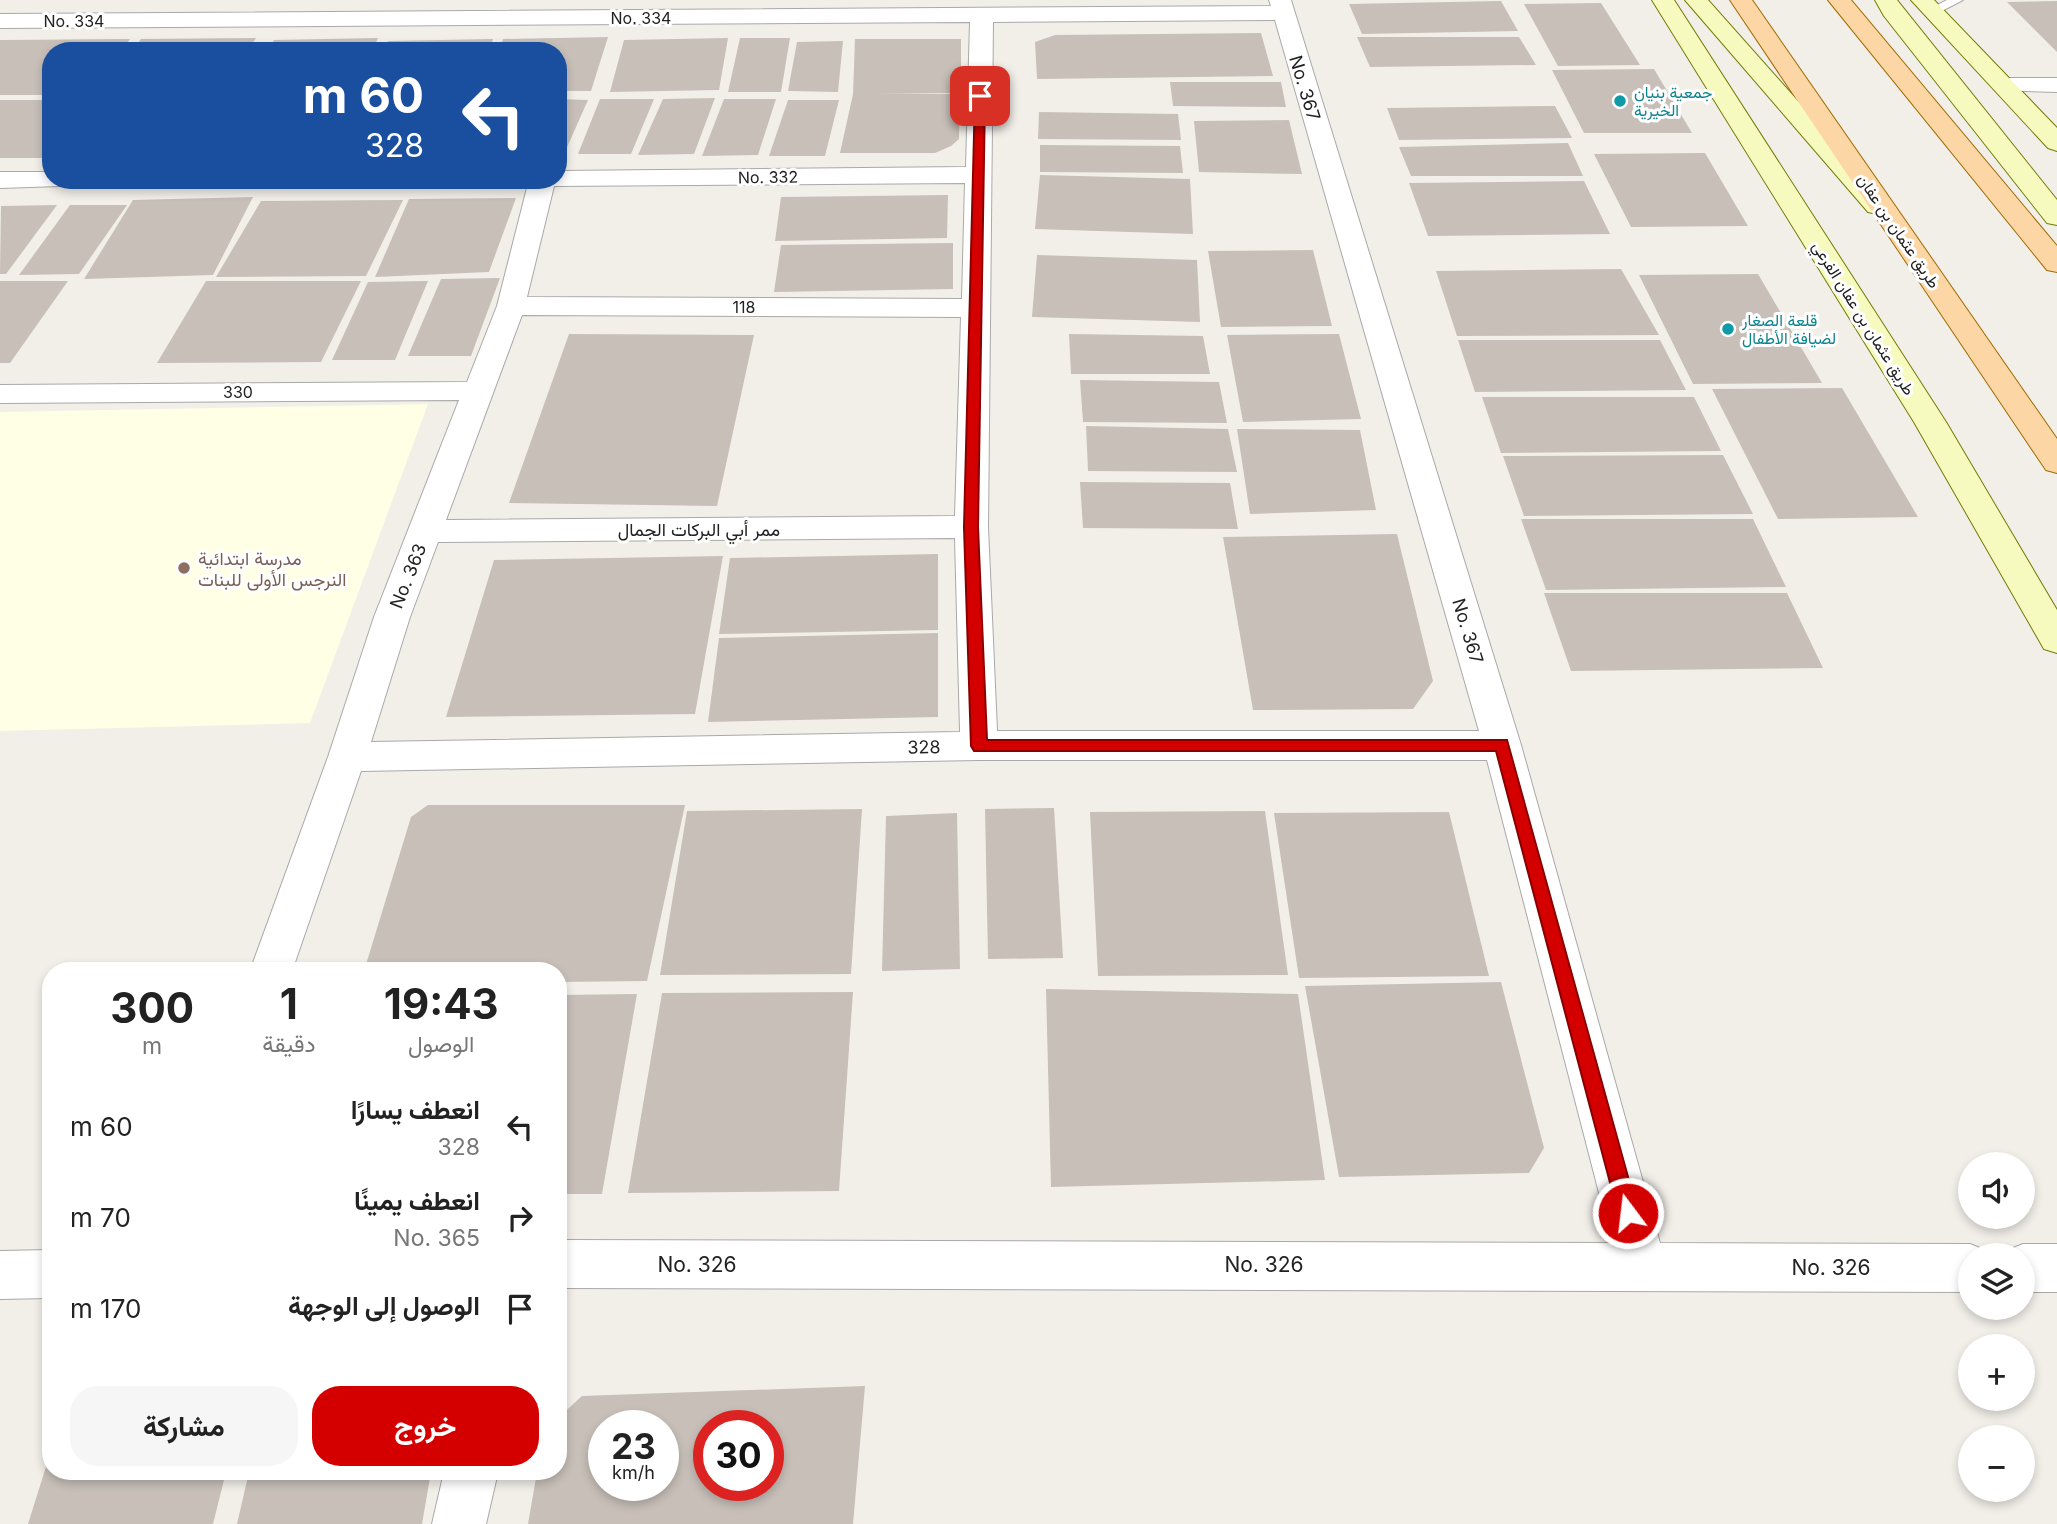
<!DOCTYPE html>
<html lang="ar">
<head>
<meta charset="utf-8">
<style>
  body { margin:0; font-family:Inter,Vazirmatn,sans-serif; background:#f6f6f6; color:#222; direction:rtl; height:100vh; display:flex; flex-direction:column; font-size:26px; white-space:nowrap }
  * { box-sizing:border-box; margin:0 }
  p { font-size:23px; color:#767676 }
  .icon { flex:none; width:38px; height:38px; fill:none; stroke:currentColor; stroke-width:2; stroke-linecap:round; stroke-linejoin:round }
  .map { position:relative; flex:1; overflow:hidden; direction:ltr }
  .details { position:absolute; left:42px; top:962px; width:525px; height:518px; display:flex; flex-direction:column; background:#fff; border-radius:28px; box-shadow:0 4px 10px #0003; direction:rtl }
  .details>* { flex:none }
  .top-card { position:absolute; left:42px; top:42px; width:525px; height:147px; border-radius:28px; box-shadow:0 4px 10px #0003; direction:rtl; background:#1a4fa0; color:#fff; overflow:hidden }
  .tools { position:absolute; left:1958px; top:1152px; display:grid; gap:14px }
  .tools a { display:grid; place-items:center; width:77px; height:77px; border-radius:50%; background:#fff; box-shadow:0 4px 10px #0003; font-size:35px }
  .speed { position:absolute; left:588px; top:1410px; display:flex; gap:14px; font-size:35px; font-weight:700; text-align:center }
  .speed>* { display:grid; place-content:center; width:91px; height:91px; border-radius:50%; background:#fff; box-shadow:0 4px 10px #0003; line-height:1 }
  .speed small { font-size:18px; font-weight:400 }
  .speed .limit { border:10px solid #d22; background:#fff; color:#111 }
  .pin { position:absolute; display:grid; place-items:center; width:60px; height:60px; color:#fff; margin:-30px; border-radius:14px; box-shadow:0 4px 10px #0006 }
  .me { position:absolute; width:77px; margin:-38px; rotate:345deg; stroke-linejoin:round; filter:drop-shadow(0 0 5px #0008) }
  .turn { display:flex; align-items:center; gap:24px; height:147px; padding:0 28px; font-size:32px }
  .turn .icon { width:91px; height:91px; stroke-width:2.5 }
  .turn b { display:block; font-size:49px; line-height:60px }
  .eta { display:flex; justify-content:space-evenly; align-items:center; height:119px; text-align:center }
  .eta b { font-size:42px; font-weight:700; line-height:49px }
  .action { display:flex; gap:14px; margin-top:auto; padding:14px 28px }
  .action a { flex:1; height:80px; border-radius:28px; background:#d40000; color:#fff; font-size:28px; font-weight:700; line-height:80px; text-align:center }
  .action a+a { background:#f6f6f6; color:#222 }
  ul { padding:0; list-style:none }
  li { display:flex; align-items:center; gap:21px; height:91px; padding:0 28px }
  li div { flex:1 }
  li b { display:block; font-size:26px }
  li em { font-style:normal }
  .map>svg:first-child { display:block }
  .education { fill:#ffffe5 }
  .building { fill:#c7bfb8; fill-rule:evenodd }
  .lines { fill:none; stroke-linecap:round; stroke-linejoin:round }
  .service-casing { stroke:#a9a9a9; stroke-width:2 }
  .minor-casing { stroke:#a9a9a9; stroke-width:2 }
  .secondary-casing { stroke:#707d05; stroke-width:2 }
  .primary-casing { stroke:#a06b00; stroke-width:2 }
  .service { fill:#fff; fill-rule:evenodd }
  .minor { fill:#fff; fill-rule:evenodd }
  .secondary { fill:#f7fabf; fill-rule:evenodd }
  .primary { fill:#fcd6a4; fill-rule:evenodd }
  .route { fill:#d40000; stroke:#8a0000; stroke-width:2 }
  .culture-dot { fill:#0f9aa8; stroke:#fff; stroke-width:2.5 }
  .education-dot { fill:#8d6e63; stroke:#fff; stroke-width:2.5 }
  .labels { text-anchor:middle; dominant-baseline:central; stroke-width:6; stroke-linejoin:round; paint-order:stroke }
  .far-street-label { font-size:16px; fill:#222; stroke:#fff }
  .far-culture-label { font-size:16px; fill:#0d838f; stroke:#fff; text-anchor:start }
  .street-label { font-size:18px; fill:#222; stroke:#fff }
  .education-label { font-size:18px; fill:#785e54; stroke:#fff; text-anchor:start }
  .near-street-label { font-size:21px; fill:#222; stroke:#fff }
</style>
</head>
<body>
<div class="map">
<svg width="2057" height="1524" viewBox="0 0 2057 1524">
  <rect width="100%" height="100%" fill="#f2efe9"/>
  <path class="education" d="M428 404 310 723 0 731V412Z"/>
  <g class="building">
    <path d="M1501 1 1518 31 1362 34 1349 4Z"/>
    <path d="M2057 1V52L2007 2Z"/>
    <path d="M1601 3 1640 65 1558 66 1524 4Z"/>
    <path d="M1261 33 1273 76 1037 79 1035 42 1055 35Z"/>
    <path d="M608 37 591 91H558V51H499L503 39Z"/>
    <path d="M1357 37H1519L1536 65 1370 67Z"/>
    <path d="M256 38 247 51H132L141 39Z"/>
    <path d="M378 38 372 51H267L274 40Z"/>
    <path d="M728 38 719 90 610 92 624 40Z"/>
    <path d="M740 38H790L781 92H728Z"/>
    <path d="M130 39 121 51H51V95H0V40Z"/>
    <path d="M493 39 489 51H384L388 41Z"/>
    <path d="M855 39H961V93L878 94H960L959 139 951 146 935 153H840L853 94Z"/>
    <path d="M843 41 838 92 788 91 797 42Z"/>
    <path d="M1654 69 1692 133H1584L1552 70Z"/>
    <path d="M1170 82H1281L1286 107 1173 106Z"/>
    <path d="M715 98 694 154 638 155 663 99Z"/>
    <path d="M558 99 588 100 564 154H558Z"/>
    <path d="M600 99H654L631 154H578Z"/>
    <path d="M724 99H776L758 155 702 156Z"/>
    <path d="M0 100H51V147L43 158H0Z"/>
    <path d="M788 100H839L825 156H769Z"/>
    <path d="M1555 106 1572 138 1399 140 1387 108Z"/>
    <path d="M1039 112 1178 114 1181 140 1038 139Z"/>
    <path d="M1289 120 1302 174 1199 172 1194 121Z"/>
    <path d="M1568 143 1583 176H1411L1399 147Z"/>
    <path d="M1040 145 1180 146 1183 173 1040 172Z"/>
    <path d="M1705 153 1748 226 1631 227 1594 154Z"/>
    <path d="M1040 175 1190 179 1193 234 1035 229Z"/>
    <path d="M1584 181 1610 234 1428 236 1409 183Z"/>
    <path d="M948 195 947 238 775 241 781 197Z"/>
    <path d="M253 197 213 275 84 279 133 200Z"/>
    <path d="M516 198 489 272 375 277 409 199Z"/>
    <path d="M403 200 366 276 216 277 261 201Z"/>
    <path d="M57 205 6 274H0L1 206Z"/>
    <path d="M70 205H127L79 274 19 275Z"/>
    <path d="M953 243V289L774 292 781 245Z"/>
    <path d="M1313 250 1332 326 1221 327 1208 251Z"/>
    <path d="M1037 255 1197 260 1200 322 1032 317Z"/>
    <path d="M1621 269 1659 335 1457 336 1436 271Z"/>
    <path d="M1758 274 1822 383 1693 384 1639 275Z"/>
    <path d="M500 278 471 356H408L441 279Z"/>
    <path d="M0 281H68L10 363H0Z"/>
    <path d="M206 281H361L321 362 157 363Z"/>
    <path d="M428 281 395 360H332L368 282Z"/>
    <path d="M569 334 754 335 717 506 509 503Z"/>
    <path d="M1069 334 1203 336 1210 374H1071Z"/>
    <path d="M1339 334 1361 419 1243 422 1227 335Z"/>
    <path d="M1458 340H1660L1686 390 1475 392Z"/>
    <path d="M1080 380 1219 382 1227 423 1083 422Z"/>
    <path d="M1842 388 1918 517 1778 519 1712 389Z"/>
    <path d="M1482 397H1694L1721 451 1501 453Z"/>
    <path d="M1086 426 1228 429 1237 472 1088 471Z"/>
    <path d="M1237 429 1360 430 1376 510 1250 514Z"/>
    <path d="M1723 455 1753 514 1524 516 1503 456Z"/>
    <path d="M1080 482 1230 483 1238 529 1083 528Z"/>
    <path d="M1521 519H1753L1786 587 1546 590Z"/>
    <path d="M1397 534 1433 681 1413 709 1253 710 1223 537Z"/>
    <path d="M938 554V630L719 634 730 558Z"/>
    <path d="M723 556 695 714 446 717 494 560Z"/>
    <path d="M1544 593H1787L1823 668 1571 671Z"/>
    <path d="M938 633V717L708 722 719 638Z"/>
    <path d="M428 805H685L647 981 558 982V971H364L411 817Z"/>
    <path d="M1054 808 1063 958 988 959 985 809Z"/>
    <path d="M862 809 851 974 660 975 687 811Z"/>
    <path d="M1265 811 1288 975 1098 976 1090 812Z"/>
    <path d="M1449 812 1489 976 1299 978 1274 813Z"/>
    <path d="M957 813 960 969 882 971 886 816Z"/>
    <path d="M1501 982 1544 1148 1529 1173 1339 1177 1305 986Z"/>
    <path d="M1046 989 1298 994 1325 1180 1051 1187Z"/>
    <path d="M853 992 839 1191 628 1193 662 993Z"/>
    <path d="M637 994 602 1194H558V995Z"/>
    <path d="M865 1386 853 1524H528L537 1472H558V1418L582 1396ZM604 1426H663V1486H604ZM709 1426H768V1486H709Z"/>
    <path d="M50 1454 51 1472H226L213 1524H28Z"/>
    <path d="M249 1472H431L422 1524H237Z"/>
  </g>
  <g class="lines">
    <defs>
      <path id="service" d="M1947 0H1963L1936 14 1926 11Z"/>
      <g id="minor">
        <path d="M1269 0H1291L1521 745 1660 1243 1970 1244 1987 1251 1989 1255H1970V1292L558 1288V1240L1612 1243 1487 760H979L361 771 292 971H250L328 757 374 617 459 400 0 403V385L467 382 497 306 529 180H558V171L966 167 970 22 0 28V14L1271 6ZM1275 20 1479 731H997L988 527 993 22ZM965 183 962 299 527 297 554 186ZM522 315 961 317 955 516 446 520ZM955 538 960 732 371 742 410 617 438 542Z"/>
        <path d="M2004 78H2057V92L1995 90 1992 85 1995 80Z"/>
        <path d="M0 172H51V180H64L60 186 0 188Z"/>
        <path d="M2023 1244H2057V1292H2023V1255H2004L2006 1251Z"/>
        <path d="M51 1250V1298L0 1299V1251Z"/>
        <path d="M444 1472H498L486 1524H432Z"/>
      </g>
      <g id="secondary">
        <path d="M1652 0H1674L1946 422 2057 610V653L2044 649 1914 422Z"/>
        <path d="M1685 0H1708L1886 200 1890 206 1886 212 1877 214 1868 212Z"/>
        <path d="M1875 0H1897L2057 200V225L2047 223 1884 16Z"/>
        <path d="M1911 0H1934L2057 128V151L2048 148Z"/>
      </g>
      <g id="primary">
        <path d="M1730 0H1752L2057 439V473L2046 470Z"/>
        <path d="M1828 0H1851L2057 246V272L2047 270Z"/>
      </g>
    </defs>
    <use href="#service" class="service-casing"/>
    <use href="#minor" class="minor-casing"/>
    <use href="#secondary" class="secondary-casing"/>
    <use href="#primary" class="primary-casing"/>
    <use href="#service" class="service"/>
    <use href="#minor" class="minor"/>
    <use href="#secondary" class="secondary"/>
    <use href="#primary" class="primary"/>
  </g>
  <path class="route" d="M980 93 985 96 978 527 987 740H1507L1638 1213 1635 1220 1628 1222 1621 1220 1618 1213 1496 751H974L971 746 964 527 975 96Z"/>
  <g class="culture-dot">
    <circle cx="1620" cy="101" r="7"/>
    <circle cx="1728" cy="329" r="7"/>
  </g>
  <circle class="education-dot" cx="184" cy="568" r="7"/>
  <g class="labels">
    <g class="far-street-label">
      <text x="641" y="18">No. 334</text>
      <text x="74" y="21">No. 334</text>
      <text transform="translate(768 177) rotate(-1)">No. 332</text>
      <text transform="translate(1899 231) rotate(56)">طريق عثمان بن عفان</text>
      <text x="744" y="307">118</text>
      <text transform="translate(1864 318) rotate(58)">طريق عثمان بن عفان الفرعي</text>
      <text x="238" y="392">330</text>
    </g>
    <g class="far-culture-label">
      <text x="1634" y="92">جمعية بنيان<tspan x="1634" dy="18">الخيرية</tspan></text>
      <text x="1742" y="320">قلعة الصغار<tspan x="1742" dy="18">لضيافة الأطفال</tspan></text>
    </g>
    <g class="street-label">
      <text transform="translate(1305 88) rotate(73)">No. 367</text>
      <text x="699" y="529">ممر أبي البركات الجمال</text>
      <text transform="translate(408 576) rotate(-68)">No. 363</text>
      <text transform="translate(1468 631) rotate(73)">No. 367</text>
      <text transform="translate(924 747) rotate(-1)">328</text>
    </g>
    <g class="education-label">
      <text x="198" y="558">مدرسة ابتدائية<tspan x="198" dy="21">النرجس الأولى للبنات</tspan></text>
    </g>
    <g class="near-street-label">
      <text x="697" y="1264">No. 326</text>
      <text x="1264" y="1264">No. 326</text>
      <text x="1831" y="1267">No. 326</text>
    </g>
  </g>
</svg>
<div class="tools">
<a><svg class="icon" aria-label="sound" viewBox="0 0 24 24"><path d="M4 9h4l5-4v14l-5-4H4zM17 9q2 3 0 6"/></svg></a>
<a><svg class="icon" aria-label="layers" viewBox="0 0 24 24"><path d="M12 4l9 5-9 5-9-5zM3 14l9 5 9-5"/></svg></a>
<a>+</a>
<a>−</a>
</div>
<div class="speed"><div>23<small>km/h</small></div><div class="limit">30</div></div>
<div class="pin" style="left:980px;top:96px;background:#d93025"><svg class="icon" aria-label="arrive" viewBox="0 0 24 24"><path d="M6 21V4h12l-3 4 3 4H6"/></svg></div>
<svg class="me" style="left:1628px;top:1213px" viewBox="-20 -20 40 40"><circle r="17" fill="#d40000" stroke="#fff" stroke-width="3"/><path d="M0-11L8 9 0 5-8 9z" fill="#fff"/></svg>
<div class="top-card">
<div class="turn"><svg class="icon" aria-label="left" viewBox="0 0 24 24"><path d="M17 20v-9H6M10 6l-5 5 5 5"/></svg><div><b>60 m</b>328</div></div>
</div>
<section class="details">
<div class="eta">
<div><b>19:43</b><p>الوصول</p></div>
<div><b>1</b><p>دقيقة</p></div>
<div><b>300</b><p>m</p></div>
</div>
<ul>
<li><svg class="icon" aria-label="left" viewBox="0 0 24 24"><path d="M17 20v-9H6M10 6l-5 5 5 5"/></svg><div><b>انعطف يسارًا</b><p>328</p></div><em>60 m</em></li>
<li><svg class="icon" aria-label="right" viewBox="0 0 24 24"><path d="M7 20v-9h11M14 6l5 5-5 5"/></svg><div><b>انعطف يمينًا</b><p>No. 365</p></div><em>70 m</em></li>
<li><svg class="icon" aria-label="arrive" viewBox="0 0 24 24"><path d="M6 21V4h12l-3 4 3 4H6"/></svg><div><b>الوصول إلى الوجهة</b></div><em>170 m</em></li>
</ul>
<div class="action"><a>خروج</a><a>مشاركة</a></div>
</section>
</div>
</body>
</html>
